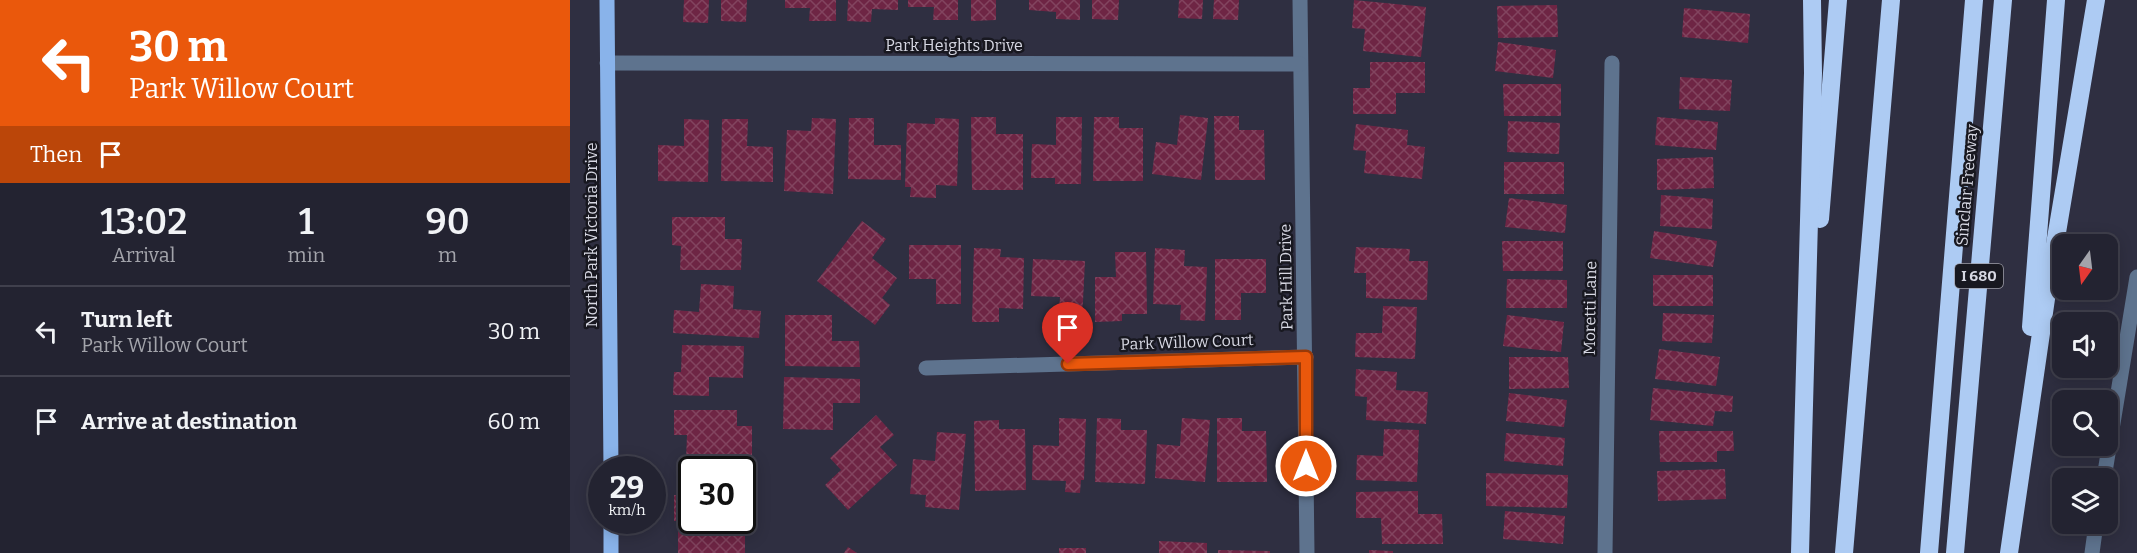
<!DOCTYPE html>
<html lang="en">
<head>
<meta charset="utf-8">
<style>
  body { margin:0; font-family:Bitter,serif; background:#2f2f3d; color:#f1f3f6; height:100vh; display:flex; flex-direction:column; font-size:22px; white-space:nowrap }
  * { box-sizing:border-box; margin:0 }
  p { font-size:20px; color:#a3a4ab }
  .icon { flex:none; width:33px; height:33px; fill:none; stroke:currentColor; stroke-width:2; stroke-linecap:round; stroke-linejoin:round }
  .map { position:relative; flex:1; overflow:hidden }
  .details { display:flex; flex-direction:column; background:#232331; width:570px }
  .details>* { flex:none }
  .top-card { background:#ea580c; color:#fff; overflow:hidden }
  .needle { width:39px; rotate:194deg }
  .fabs { position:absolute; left:1482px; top:234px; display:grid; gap:12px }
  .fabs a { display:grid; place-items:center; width:66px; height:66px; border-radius:12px; background:#232331; box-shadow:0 3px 15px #0003,0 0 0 2px #40404d; font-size:30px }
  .speed { position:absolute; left:18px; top:456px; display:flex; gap:12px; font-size:30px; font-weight:700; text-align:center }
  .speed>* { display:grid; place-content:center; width:78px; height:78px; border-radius:50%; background:#232331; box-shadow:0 3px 15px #0003,0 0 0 2px #40404d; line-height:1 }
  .speed small { font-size:15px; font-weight:400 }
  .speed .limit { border:3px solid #111; border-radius:9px; background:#fff; color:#111 }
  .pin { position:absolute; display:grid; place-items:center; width:51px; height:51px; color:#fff; margin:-62px -26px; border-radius:50% 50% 50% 0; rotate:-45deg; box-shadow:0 0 6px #0007 }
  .pin .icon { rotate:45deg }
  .me { position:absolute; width:66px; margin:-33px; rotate:0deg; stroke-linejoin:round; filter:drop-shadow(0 0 4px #0008) }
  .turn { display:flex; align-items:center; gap:21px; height:126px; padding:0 30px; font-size:27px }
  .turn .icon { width:78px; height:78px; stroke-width:2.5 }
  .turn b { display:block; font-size:42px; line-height:51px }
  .then { display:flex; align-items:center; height:57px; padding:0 30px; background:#0003; gap:12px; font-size:22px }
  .eta { display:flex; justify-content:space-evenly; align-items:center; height:102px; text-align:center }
  .eta b { font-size:36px; font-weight:600; line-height:42px }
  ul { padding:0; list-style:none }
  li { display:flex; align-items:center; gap:18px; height:90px; padding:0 30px; border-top:2px solid #40404d }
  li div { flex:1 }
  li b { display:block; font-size:22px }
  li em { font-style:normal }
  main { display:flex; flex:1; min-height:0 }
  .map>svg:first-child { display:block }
  .building { fill:url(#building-cross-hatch) }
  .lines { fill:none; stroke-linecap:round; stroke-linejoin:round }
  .minor { stroke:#5e738e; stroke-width:15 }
  .major { stroke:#89b3ea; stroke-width:15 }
  .highway { stroke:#adcbf3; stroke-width:18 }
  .route-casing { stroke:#983908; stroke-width:15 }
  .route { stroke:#ea580c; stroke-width:10 }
  .labels { text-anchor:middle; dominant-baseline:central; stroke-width:5; stroke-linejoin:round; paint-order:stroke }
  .shield { fill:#181820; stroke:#9e9ea8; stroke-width:1.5 }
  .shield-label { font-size:15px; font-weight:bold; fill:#d7d8e3 }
  .street-label { font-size:16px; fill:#d7d8e3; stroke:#181820 }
</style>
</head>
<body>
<main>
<section class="details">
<div class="top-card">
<div class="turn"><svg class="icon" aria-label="left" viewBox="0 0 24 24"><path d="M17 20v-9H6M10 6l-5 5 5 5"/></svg><div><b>30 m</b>Park Willow Court</div></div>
<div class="then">Then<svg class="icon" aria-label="arrive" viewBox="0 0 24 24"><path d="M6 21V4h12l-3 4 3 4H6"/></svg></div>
</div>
<div class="eta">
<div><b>13:02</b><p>Arrival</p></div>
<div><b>1</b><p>min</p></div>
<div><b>90</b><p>m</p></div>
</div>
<ul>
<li><svg class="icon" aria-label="left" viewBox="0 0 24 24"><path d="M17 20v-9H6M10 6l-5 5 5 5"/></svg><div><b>Turn left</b><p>Park Willow Court</p></div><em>30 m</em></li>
<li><svg class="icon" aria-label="arrive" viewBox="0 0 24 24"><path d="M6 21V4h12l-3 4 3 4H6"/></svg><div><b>Arrive at destination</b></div><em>60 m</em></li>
</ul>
</section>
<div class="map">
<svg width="1567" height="553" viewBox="0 0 1567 553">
  <defs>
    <pattern id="building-cross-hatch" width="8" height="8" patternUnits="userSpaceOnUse" patternTransform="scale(1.5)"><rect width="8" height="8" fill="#6e2544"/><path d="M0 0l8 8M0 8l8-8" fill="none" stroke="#82445f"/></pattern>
  </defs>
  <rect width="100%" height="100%" fill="#2f2f41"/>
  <g class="building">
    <path d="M114 0H139L138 23 113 22Z"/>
    <path d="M151 0H177L176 22 151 21Z"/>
    <path d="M215 0H266V21H239L240 8H215Z"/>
    <path d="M278 0H328V10L302 9 301 22 277 21Z"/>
    <path d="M338 0H388V20H363L364 7H338Z"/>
    <path d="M401 0H426V20L401 21Z"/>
    <path d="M459 0H510V20L486 19V12L459 10Z"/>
    <path d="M522 0H549L548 20 522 19Z"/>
    <path d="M609 0H633L632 19 608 18Z"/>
    <path d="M644 0H669L668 20 643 19Z"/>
    <path d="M784 0 856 7 851 57 793 51 795 29 782 28Z"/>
    <path d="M987 5 988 37 928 38 927 6Z"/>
    <path d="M1114 8 1180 14 1178 43 1112 37Z"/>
    <path d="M928 42 986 50 983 78 925 71Z"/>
    <path d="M800 62H855V93H826V114H783V88H800Z"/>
    <path d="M1110 77 1162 80 1160 111 1109 109Z"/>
    <path d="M933 84H991V116H934Z"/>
    <path d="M610 115 638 118 631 180 582 174 586 142 607 145Z"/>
    <path d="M644 116H669V130H694L695 180H645Z"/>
    <path d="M401 117H426V134H453V190H402Z"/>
    <path d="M486 117H512L511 184H485V178H461L462 144 486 145Z"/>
    <path d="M524 117H549V128H573V181H523Z"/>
    <path d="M1087 117 1148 122 1146 150 1085 145Z"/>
    <path d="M242 118 266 119 263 194 214 191 217 130 241 131Z"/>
    <path d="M279 118H304V145H331V180L278 179Z"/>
    <path d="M365 118 389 119 387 186 366 185V198L340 197 341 187H335L337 123 365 124Z"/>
    <path d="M114 119 139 120 138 182 88 181V145L114 146Z"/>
    <path d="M152 119H178L177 146 203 147V182L151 181Z"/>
    <path d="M938 121 990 123 989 154 937 152Z"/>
    <path d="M786 124 838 130 837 145 855 147 852 179 794 173 796 151 783 150Z"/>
    <path d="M1143 157 1144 188 1087 190V159Z"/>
    <rect x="934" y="162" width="60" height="32"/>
    <path d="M1091 195 1143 199 1142 229 1090 226Z"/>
    <path d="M939 198 997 205 995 233 935 227Z"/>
    <path d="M102 217H155V239H172L171 270H110L111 246 102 245Z"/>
    <path d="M292 221 316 239 302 258 327 278 312 298 320 305 305 325 247 281Z"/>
    <path d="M1084 231 1147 241 1143 267 1080 258Z"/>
    <path d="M932 241H993V271H933Z"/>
    <path d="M339 245H391V304H366V279H339Z"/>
    <path d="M786 247 840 249 839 261H858L857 300 796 298V273H784Z"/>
    <path d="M404 248 431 249 430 257 454 258 453 309 429 308V322H402Z"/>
    <path d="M585 248 615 250 614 266 637 267 635 321 610 320 611 305 583 304Z"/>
    <path d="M545 252H576L577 314H552V321L525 322V277H546Z"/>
    <path d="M463 259 515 261 512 321 488 320 490 297 461 296Z"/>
    <path d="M645 259H696V293H671V320H645Z"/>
    <rect x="1083" y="275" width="60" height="31"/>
    <path d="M937 279 997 280V308H936Z"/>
    <path d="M131 284 164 286 163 309 191 311 189 338 103 333 104 310 129 312Z"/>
    <path d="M813 306 847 307 845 359 785 357 786 333H812Z"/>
    <path d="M1093 313 1144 315 1142 343 1092 341Z"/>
    <path d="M215 315H262V341H289L290 367 215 366Z"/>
    <path d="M937 315 994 322 991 352 933 346Z"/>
    <path d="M112 345 174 346 173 378 139 377V396L103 395 104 372H111Z"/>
    <path d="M1089 349 1150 357 1146 386 1085 379Z"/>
    <path d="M939 357H998L999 388 939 389Z"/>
    <path d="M786 369 827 372 826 390 858 392 856 424 796 420 797 397 785 396Z"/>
    <path d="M214 377 290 379V403H263V430L213 429Z"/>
    <path d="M1083 388 1163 396 1162 412 1145 411 1143 426 1080 420Z"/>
    <path d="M939 393 997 400 994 427 936 421Z"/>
    <path d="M104 410H167V426H182V460H116L117 435H104Z"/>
    <path d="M306 415 324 435 310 447 327 465 278 510 255 485 271 470 260 458Z"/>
    <path d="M489 418 516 419 514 480H511L510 493 495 492 496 481 462 480 463 445 489 446Z"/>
    <path d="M527 418 551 419V430H577L575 484 525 482Z"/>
    <path d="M612 418 640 420 635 482 585 478 587 444 610 446Z"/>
    <path d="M647 418H672V431H696L697 482H647Z"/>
    <path d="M429 420V429H455L456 490 405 491 404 421Z"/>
    <path d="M814 429 849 430 847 482 786 480 787 455 813 456Z"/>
    <path d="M1089 431H1163L1164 451H1147V462H1090Z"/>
    <path d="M367 432 396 434 389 510 355 507 356 495 340 494 343 459 365 461Z"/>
    <path d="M936 433 995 438 993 466 934 461Z"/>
    <path d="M1155 469 1156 499 1088 501 1087 471Z"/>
    <path d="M916 473 998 475 997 508 916 506Z"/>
    <path d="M848 491V514H872L873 544H812L811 518H786V492Z"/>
    <rect x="104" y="495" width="18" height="26"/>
    <path d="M935 511 995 516 993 544 933 539Z"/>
    <path d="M108 530 175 532V553H108Z"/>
    <path d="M589 541 637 543V553H589Z"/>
    <path d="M278 547 287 553H274Z"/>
    <rect x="489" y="548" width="27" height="5"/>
    <path d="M648 550 700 551V553H648Z"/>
    <path d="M799 550 823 551V553H799Z"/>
  </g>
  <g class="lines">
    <g class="minor">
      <path d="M730 0 737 553"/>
      <path d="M37 63 730 64"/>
      <path d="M356 368 736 357"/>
      <path d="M1534 478 1567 277"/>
      <path d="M1035 553 1042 63"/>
      <path d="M1522 553 1526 524"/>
    </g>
    <g class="major">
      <path d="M37 0 41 470"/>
      <path d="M41 520V553"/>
    </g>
    <g class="highway">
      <path d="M1250 219 1268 0"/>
      <path d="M1461 327 1486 0"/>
      <path d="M1230 553 1243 73 1242 0"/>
      <path d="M1274 553 1321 0"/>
      <path d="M1359 553 1404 0"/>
      <path d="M1385 553 1433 0"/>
      <path d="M1439 553 1477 292 1526 0"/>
    </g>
  </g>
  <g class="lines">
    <defs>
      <path id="route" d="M498 364 736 357V466"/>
    </defs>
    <use href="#route" class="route-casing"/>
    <use href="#route" class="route"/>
  </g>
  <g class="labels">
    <rect class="shield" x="1385" y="264" width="48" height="24" rx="4.5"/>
    <g class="shield-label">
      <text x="1409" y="276">I 680</text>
    </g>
    <g class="street-label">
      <text x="384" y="45">Park Heights Drive</text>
      <text transform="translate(1397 185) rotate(-85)">Sinclair Freeway</text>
      <text transform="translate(21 235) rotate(-90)">North Park Victoria Drive</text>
      <text transform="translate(716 277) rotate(-91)">Park Hill Drive</text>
      <text transform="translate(1020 308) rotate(-89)">Moretti Lane</text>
      <text transform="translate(617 342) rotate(-2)">Park Willow Court</text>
    </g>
  </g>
</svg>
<div class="fabs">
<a><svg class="needle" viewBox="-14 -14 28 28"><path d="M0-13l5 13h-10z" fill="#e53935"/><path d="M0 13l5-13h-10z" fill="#a3a4ab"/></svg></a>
<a><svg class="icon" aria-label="sound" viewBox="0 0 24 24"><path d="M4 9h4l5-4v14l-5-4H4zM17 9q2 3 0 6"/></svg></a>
<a><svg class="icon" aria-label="search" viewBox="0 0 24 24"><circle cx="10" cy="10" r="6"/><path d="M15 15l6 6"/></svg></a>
<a><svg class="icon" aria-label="layers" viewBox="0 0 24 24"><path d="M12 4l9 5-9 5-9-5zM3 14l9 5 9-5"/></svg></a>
</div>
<div class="speed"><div>29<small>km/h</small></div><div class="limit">30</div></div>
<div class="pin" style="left:498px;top:364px;background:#d93025"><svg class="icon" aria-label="arrive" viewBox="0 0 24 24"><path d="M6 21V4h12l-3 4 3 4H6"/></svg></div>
<svg class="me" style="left:736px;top:466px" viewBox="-20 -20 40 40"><circle r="17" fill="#ea580c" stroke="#fff" stroke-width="3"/><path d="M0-11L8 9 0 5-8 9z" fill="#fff"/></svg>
</div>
</main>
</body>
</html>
